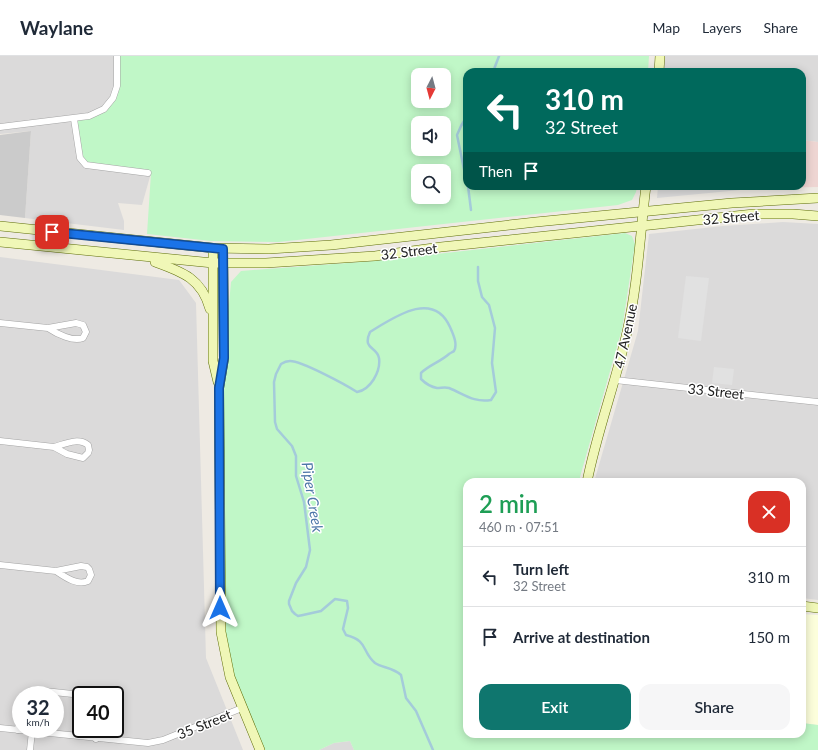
<!DOCTYPE html>
<html lang="en">
<head>
<meta charset="utf-8">
<style>
  body { margin:0; font-family:Lato,sans-serif; background:#f6f6f7; color:#1f2937; height:100vh; display:flex; flex-direction:column; font-size:15px; white-space:nowrap }
  * { box-sizing:border-box; margin:0 }
  p { font-size:13px; color:#747a83 }
  .icon { flex:none; width:22px; height:22px; fill:none; stroke:currentColor; stroke-width:2; stroke-linecap:round; stroke-linejoin:round }
  .map { position:relative; flex:1; overflow:hidden }
  .details { position:absolute; left:463px; top:422px; width:343px; height:260px; display:flex; flex-direction:column; background:#fff; border-radius:12px; box-shadow:0 2px 10px #0003 }
  .details>* { flex:none }
  .guide { position:absolute; left:463px; top:12px; width:343px; height:122px; border-radius:12px; box-shadow:0 2px 10px #0003; background:#00695c; color:#fff; overflow:hidden }
  .needle { width:26px; rotate:186deg }
  .fabs { position:absolute; left:411px; top:12px; display:grid; gap:8px }
  .fabs a { display:grid; place-items:center; width:40px; height:40px; border-radius:8px; background:#fff; box-shadow:0 2px 10px #0003; font-size:20px }
  .speed { position:absolute; left:12px; top:630px; display:flex; gap:8px; font-size:20px; font-weight:700; text-align:center }
  .speed>* { display:grid; place-content:center; width:52px; height:52px; border-radius:50%; background:#fff; box-shadow:0 2px 10px #0003; line-height:1 }
  .speed small { font-size:10px; font-weight:400 }
  .speed .limit { border:2px solid #111; border-radius:6px; background:#fff; color:#111 }
  .pin { position:absolute; display:grid; place-items:center; width:34px; height:34px; color:#fff; margin:-17px; border-radius:8px; box-shadow:0 2px 6px #0006 }
  .me { position:absolute; width:44px; margin:-22px; rotate:0deg; stroke-linejoin:round; filter:drop-shadow(0 0 3px #0008) }
  .turn { display:flex; align-items:center; gap:14px; height:84px; padding:0 16px; font-size:18px }
  .turn .icon { width:52px; height:52px; stroke-width:2.5 }
  .turn b { display:block; font-size:28px; line-height:34px }
  .then { display:flex; align-items:center; height:38px; padding:0 16px; background:#0003; gap:8px; font-size:15px }
  .round { display:grid; place-items:center; flex:none; width:42px; height:42px; border-radius:12px; background:#f6f6f7 }
  .overview { display:flex; align-items:center; justify-content:space-between; height:68px; padding:0 16px }
  h1 { font-size:24px; font-weight:600; line-height:30px; color:#1e9e55 }
  .button { display:flex; gap:8px; margin-top:auto; padding:8px 16px }
  .button a { flex:1; height:46px; border-radius:12px; background:#0f766e; color:#fff; font-size:16px; font-weight:600; line-height:46px; text-align:center }
  .button a+a { background:#f6f6f7; color:#1f2937 }
  ul { padding:0; list-style:none }
  li { display:flex; align-items:center; gap:12px; height:60px; padding:0 16px; border-top:1px solid #e0e1e3 }
  li div { flex:1 }
  li b { display:block; font-size:15px }
  li em { font-style:normal }
  header { display:flex; align-items:center; gap:24px; box-sizing:border-box; height:56px; padding:0 20px; background:#fff; border-bottom:1px solid #e0e1e3 }
  header strong { font-size:19px }
  nav { display:flex; gap:22px; margin-inline-start:auto; font-size:14px }
  .map>svg:first-child { display:block }
  .residential { fill:#dbdada; fill-rule:evenodd }
  .commercial { fill:#eed5d2 }
  .education { fill:#fcfedb }
  .religious { fill:#cbcbcb }
  .park { fill:#c0f7c7; fill-rule:evenodd }
  .parking { fill:#e1e1e1 }
  .lines { fill:none; stroke-linecap:round; stroke-linejoin:round }
  .stream { stroke:#a4cbda; stroke-width:2.5 }
  .street-casing { stroke:#a4a4a4; stroke-width:7 }
  .secondary-casing { stroke:#5e6e09; stroke-width:10 }
  .street { stroke:#fff; stroke-width:6 }
  .secondary { stroke:#f0f7b7; stroke-width:9 }
  .route-casing { stroke:#114b97; stroke-width:10 }
  .route { stroke:#1a73e8; stroke-width:7 }
  .labels { text-anchor:middle; dominant-baseline:central; stroke-width:3; stroke-linejoin:round; paint-order:stroke }
  .street-label { font-size:14px; fill:#1d1d1d; stroke:#fff }
  .water-label { font-size:15px; font-style:italic; fill:#4d76a8; stroke:#fff }
</style>
</head>
<body>
<header>
<strong>Waylane</strong>
<nav><a>Map</a><a>Layers</a><a>Share</a></nav>
</header>
<div class="map">
<svg width="818" height="694" viewBox="0 0 818 694">
  <rect width="100%" height="100%" fill="#eeeae3"/>
  <g class="residential">
    <path d="M0 0H117L151 117 142 149 118 147 124 165V174L25 162 31 75 0 78Z"/>
    <path d="M665 0H818V86L802 84V16H664Z"/>
    <path d="M658 130H761V132L657 142Z"/>
    <path d="M783 166 818 168V544L802 542V426H594L638 275 649 178 723 170Z"/>
    <path d="M0 201 179 224 196 247 206 602 243 694H0ZM21 639H55V673H21ZM81 639H115V673H81Z"/>
    <path d="M350 685 354 694H319L334 687Z"/>
  </g>
  <path class="commercial" d="M802 84 818 86V131L761 132V130H802Z"/>
  <path class="education" d="M802 558 818 559V669L802 667Z"/>
  <path class="religious" d="M31 75 25 162 0 159V79Z"/>
  <g class="park">
    <path d="M117 0H649L648 16H467V130H637L636 136 632 144 618 149 279 186 211 185 147 178 151 117 83 107 74 63 96 57 115 37ZM418 19H444V45H418ZM418 67H444V93H418ZM418 115H444V141H418Z"/>
    <path d="M625 177 632 180 635 188 622 273 580 421V426H467V678H802V667L818 669V694H354L350 685 334 687 319 694H260L242 652 220 565 224 302 231 226 241 215 374 205Z"/>
  </g>
  <g class="parking">
    <path d="M686 220 709 222 701 285 678 282Z"/>
    <path d="M714 311 734 313 732 329 712 327Z"/>
  </g>
  <g class="lines">
    <g class="stream">
      <path d="M493 16 499 0"/>
      <path d="M467 60 461 70 457 79 467 128"/>
      <path d="M468 130 471 154"/>
      <path d="M433 694 416 655 406 642 401 619C392 611 382 612 375 607 361 595 369 585 346 579L343 573 348 552 347 545 335 543 321 555 303 559 298 560 295 558 292 555 289 548V545L296 527 306 511 310 494 304 446 296 420V400L292 390 277 373 275 366 274 326 276 318 281 308C284 306 287 305 290 305 302 305 346 329 357 336 370 334 381 316 379 302 377 290 362 294 370 276 393 262 433 233 450 271 453 278 458 288 454 295 453 296 450 297 449 298 440 306 429 309 421 317V323C425 327 431 331 437 332 441 332 445 331 449 332 464 338 474 347 491 344L496 336 492 307 495 272 489 249 482 241 478 225V211"/>
    </g>
    <defs>
      <g id="street">
        <path d="M74 63 80 102 86 109 148 117"/>
        <path d="M0 71 89 60 104 53 113 42 117 30V0"/>
        <path d="M0 267 48 272 76 267 83 269 86 276 83 282C73 286 57 278 48 272"/>
        <path d="M615 324 818 346"/>
        <path d="M0 385 54 391 67 398 83 402 88 397 89 394 88 389C78 381 65 388 54 391"/>
        <path d="M0 509 56 515 81 510 87 511 89 513 91 519 88 525C77 530 65 521 56 515"/>
        <path d="M24 639 30 635 35 634 82 639"/>
        <path d="M0 672 148 687 163 684 242 652"/>
        <path d="M18 674 21 645"/>
        <path d="M96 683 97 673"/>
        <path d="M30 694 32 675"/>
      </g>
      <g id="secondary">
        <path d="M659 16 660 0"/>
        <path d="M0 170 213 192 269 193 331 189 536 166 732 147 818 142"/>
        <path d="M0 186 213 207H266L375 200 441 191 754 158H793L818 160"/>
        <path d="M213 192V305L218 326"/>
        <path d="M223 193 224 302 219 332 221 576 230 621 260 694"/>
        <path d="M155 206C183 216 202 223 210 253"/>
        <path d="M587 426C597 375 616 326 627 276 638 228 640 178 646 130"/>
        <path d="M802 550 818 552"/>
      </g>
    </defs>
    <use href="#street" class="street-casing"/>
    <use href="#secondary" class="secondary-casing"/>
    <use href="#street" class="street"/>
    <use href="#secondary" class="secondary"/>
  </g>
  <g class="lines">
    <defs>
      <path id="route" d="M52 176 223 193 224 302 219 332 220 552"/>
    </defs>
    <use href="#route" class="route-casing"/>
    <use href="#route" class="route"/>
  </g>
  <g class="labels">
    <g class="street-label">
      <text transform="translate(731 161) rotate(-5)">32 Street</text>
      <text transform="translate(409 195) rotate(-7)">32 Street</text>
      <text transform="translate(625 280) rotate(-78)">47 Avenue</text>
      <text transform="translate(716 335) rotate(6)">33 Street</text>
      <text transform="translate(204 668) rotate(-22)">35 Street</text>
    </g>
    <g class="water-label">
      <text transform="translate(313 441) rotate(81)">Piper Creek</text>
    </g>
  </g>
</svg>
<div class="fabs">
<a><svg class="needle" viewBox="-14 -14 28 28"><path d="M0-13l5 13h-10z" fill="#e53935"/><path d="M0 13l5-13h-10z" fill="#747a83"/></svg></a>
<a><svg class="icon" aria-label="sound" viewBox="0 0 24 24"><path d="M4 9h4l5-4v14l-5-4H4zM17 9q2 3 0 6"/></svg></a>
<a><svg class="icon" aria-label="search" viewBox="0 0 24 24"><circle cx="10" cy="10" r="6"/><path d="M15 15l6 6"/></svg></a>
</div>
<div class="speed"><div>32<small>km/h</small></div><div class="limit">40</div></div>
<div class="pin" style="left:52px;top:176px;background:#d93025"><svg class="icon" aria-label="arrive" viewBox="0 0 24 24"><path d="M6 21V4h12l-3 4 3 4H6"/></svg></div>
<svg class="me" style="left:220px;top:552px" viewBox="-20 -20 40 40"><path d="M0-17L14 15 0 8-14 15z" fill="#1a73e8" stroke="#fff" stroke-width="4"/></svg>
<div class="guide">
<div class="turn"><svg class="icon" aria-label="left" viewBox="0 0 24 24"><path d="M17 20v-9H6M10 6l-5 5 5 5"/></svg><div><b>310 m</b>32 Street</div></div>
<div class="then">Then<svg class="icon" aria-label="arrive" viewBox="0 0 24 24"><path d="M6 21V4h12l-3 4 3 4H6"/></svg></div>
</div>
<section class="details">
<div class="overview"><div><h1>2 min</h1><p>460 m · 07:51</p></div><a class="round" style="background:#d93025;color:#fff"><svg class="icon" aria-label="close" viewBox="0 0 24 24"><path d="M6 6l12 12M18 6L6 18"/></svg></a></div>
<ul>
<li><svg class="icon" aria-label="left" viewBox="0 0 24 24"><path d="M17 20v-9H6M10 6l-5 5 5 5"/></svg><div><b>Turn left</b><p>32 Street</p></div><em>310 m</em></li>
<li><svg class="icon" aria-label="arrive" viewBox="0 0 24 24"><path d="M6 21V4h12l-3 4 3 4H6"/></svg><div><b>Arrive at destination</b></div><em>150 m</em></li>
</ul>
<div class="button"><a>Exit</a><a>Share</a></div>
</section>
</div>
</body>
</html>
